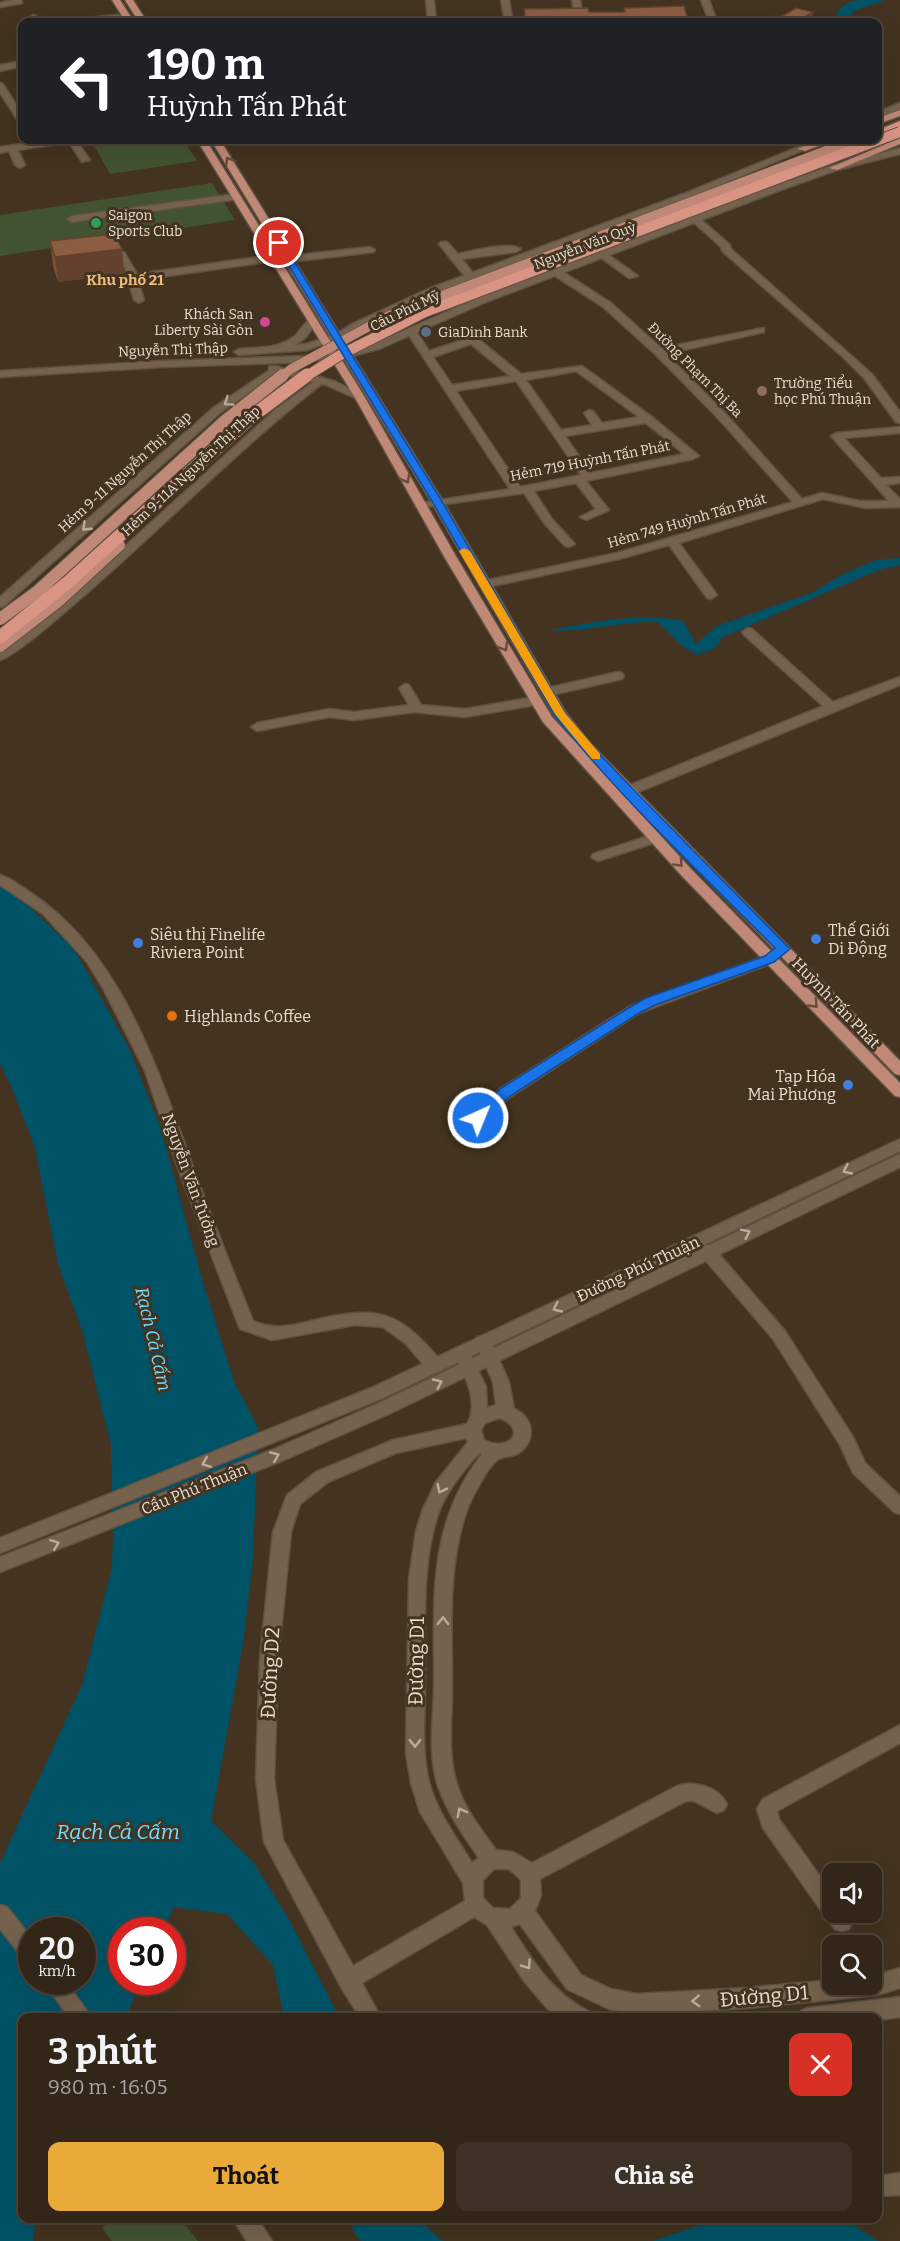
<!DOCTYPE html>
<html lang="vi">
<head>
<meta charset="utf-8">
<style>
  body { margin:0; font-family:Bitter,serif; background:#3d3225; color:#f1f3f6; height:100vh; display:flex; flex-direction:column; font-size:22px; white-space:nowrap }
  * { box-sizing:border-box; margin:0 }
  p { font-size:20px; color:#a8a5a2 }
  .icon { flex:none; width:33px; height:33px; fill:none; stroke:currentColor; stroke-width:2; stroke-linecap:round; stroke-linejoin:round }
  .map { position:relative; flex:1; overflow:hidden }
  .sheet { position:absolute; left:18px; top:2013px; width:864px; height:210px; display:flex; flex-direction:column; background:#322618; border-radius:12px; box-shadow:0 6px 24px #0002,0 0 0 2px #4d4337 }
  .sheet>* { flex:none }
  .banner { position:absolute; left:18px; top:18px; width:864px; height:126px; border-radius:12px; box-shadow:0 6px 24px #0002,0 0 0 2px #4d4337; background:#202124; color:#fff; overflow:hidden }
  .fabs { position:absolute; left:822px; top:1863px; display:grid; gap:12px }
  .fabs a { display:grid; place-items:center; width:60px; height:60px; border-radius:12px; background:#322618; box-shadow:0 6px 24px #0002,0 0 0 2px #4d4337; font-size:30px }
  .speed { position:absolute; left:18px; top:1917px; display:flex; gap:12px; font-size:30px; font-weight:700; text-align:center }
  .speed>* { display:grid; place-content:center; width:78px; height:78px; border-radius:50%; background:#322618; box-shadow:0 6px 24px #0002,0 0 0 2px #4d4337; line-height:1 }
  .speed small { font-size:15px; font-weight:400 }
  .speed .limit { border:9px solid #d22; background:#fff; color:#111 }
  .pin { position:absolute; display:grid; place-items:center; width:51px; height:51px; color:#fff; margin:-26px; border:3px solid #fff; border-radius:50%; box-shadow:0 2px 6px #0007 }
  .me { position:absolute; width:66px; margin:-33px; rotate:44deg; stroke-linejoin:round; filter:drop-shadow(0 0 4px #0008) }
  .turn { display:flex; align-items:center; gap:21px; height:126px; padding:0 30px; font-size:27px }
  .turn .icon { width:78px; height:78px; stroke-width:2.5 }
  .turn b { display:block; font-size:42px; line-height:51px }
  .round { display:grid; place-items:center; flex:none; width:63px; height:63px; border-radius:12px; background:#3d3225 }
  .summary { display:flex; align-items:center; justify-content:space-between; height:102px; padding:0 30px }
  h1 { font-size:36px; font-weight:700; line-height:45px }
  .action { display:flex; gap:12px; margin-top:auto; padding:12px 30px }
  .action a { flex:1; height:69px; border-radius:12px; background:#eaaa39; color:#111; font-size:24px; font-weight:700; line-height:69px; text-align:center }
  .action a+a { background:#3d3225; color:#f1f3f6 }
  .map>svg:first-child { display:block }
  .green { fill:#425331 }
  .water { fill:#005367; fill-rule:evenodd }
  .lines { fill:none; stroke-linecap:round; stroke-linejoin:round }
  .minor-casing { stroke:#5e5141; stroke-width:3 }
  .tertiary-casing { stroke:#5e5141; stroke-width:3 }
  .secondary-casing { stroke:#5e5141; stroke-width:3 }
  .primary-casing { stroke:#5e5141; stroke-width:3 }
  .trunk-casing { stroke:#5e5141; stroke-width:4 }
  .minor { fill:#74624e; fill-rule:evenodd }
  .tertiary { fill:#74624e; fill-rule:evenodd }
  .secondary { fill:#74624e; fill-rule:evenodd }
  .primary { fill:#c08876; fill-rule:evenodd }
  .trunk { fill:#d99484; fill-rule:evenodd }
  .primary-bridge-far1-casing { stroke:#5e5141; stroke-width:10; stroke-linecap:butt }
  .primary-bridge-casing { stroke:#5e5141; stroke-width:14; stroke-linecap:butt }
  .trunk-bridge-far1-casing { stroke:#5e5141; stroke-width:12; stroke-linecap:butt }
  .trunk-bridge-casing { stroke:#5e5141; stroke-width:15; stroke-linecap:butt }
  .primary-bridge-far1 { stroke:#c08876; stroke-width:9 }
  .primary-bridge { stroke:#c08876; stroke-width:12 }
  .trunk-bridge-far1 { stroke:#d99484; stroke-width:10 }
  .trunk-bridge { stroke:#d99484; stroke-width:13 }
  .wall { fill:#795039 }
  .shaded-wall { fill:#63412e }
  .building { fill:#8d5d42; stroke:#63412e; stroke-width:1.5 }
  .oneway { stroke:#684c3a }
  .oneway2 { stroke:#baac9e }
  .route { fill:#1a73e8; stroke:#114b97; stroke-width:1.5 }
  .slow { fill:#f59e0b }
  .leisure-dot { fill:#2e9e5b; stroke:#433320; stroke-width:2 }
  .hotel-dot { fill:#d1479c; stroke:#433320; stroke-width:2 }
  .service-dot { fill:#5c6f8a; stroke:#433320; stroke-width:2 }
  .education-dot { fill:#8d6e63; stroke:#433320; stroke-width:2 }
  .shop-dot { fill:#3f7fe0; stroke:#433320; stroke-width:2 }
  .food-dot { fill:#e8710a; stroke:#433320; stroke-width:2 }
  .labels { text-anchor:middle; dominant-baseline:central; stroke-width:6; stroke-linejoin:round; paint-order:stroke }
  .far-poi-label { font-size:14px; fill:#e8ded3; stroke:#433320; text-anchor:start }
  .far-street-label { font-size:14px; fill:#e8ded3; stroke:#433320 }
  .far-neighbourhood-label { font-size:15px; font-weight:bold; fill:#ebbf7b; stroke:#433320 }
  .poi-label { font-size:16px; fill:#e8ded3; stroke:#433320; text-anchor:start }
  .street-label { font-size:16px; fill:#e8ded3; stroke:#433320 }
  .water-label { font-size:18px; font-style:italic; fill:#76dbfd; stroke:#433320 }
  .near-street-label { font-size:20px; fill:#e8ded3; stroke:#433320 }
  .near-water-label { font-size:21px; font-style:italic; fill:#76dbfd; stroke:#433320 }
</style>
</head>
<body>
<div class="map">
<svg width="900" height="2241" viewBox="0 0 900 2241">
  <rect width="100%" height="100%" fill="#433320"/>
  <g class="green">
    <path d="M91 140H183L197 161 110 174Z"/>
    <path d="M212 183 235 220 0 256V215Z"/>
    <path d="M113 2218 180 2219 198 2241H112L102 2228Z"/>
  </g>
  <g class="water">
    <path d="M857 0H885L854 11 849 18 850 22H837L838 10 849 2Z"/>
    <path d="M900 558V566L885 568 860 578 723 637 714 649 697 655 681 645 658 622C619 621 585 633 548 630 593 623 637 612 683 621L696 644 717 626 811 593 845 573 876 560Z"/>
    <path d="M0 884 15 893 74 949 129 1048 161 1129 201 1276 234 1382 258 1427 253 1558 243 1643 211 1821 254 1863 290 1921 339 2017H284L273 1965 227 1914 174 1907 164 1930H122V1982H141L126 2017 22 2018V2218L36 2219 33 2241H0V1863L82 1685 112 1568 113 1534 111 1445 82 1330 58 1264 35 1148 12 1088 0 1064ZM32 1930H82V1982H32Z"/>
    <path d="M350 2219H417L443 2241H361L355 2234Z"/>
    <path d="M719 2219H844L878 2241H653Z"/>
  </g>
  <g class="lines">
    <defs>
      <g id="minor">
        <path d="M13 0H21L22 3 0 7V3Z"/>
        <path d="M426 0H434L436 22H428Z"/>
        <path d="M501 0H509L513 22H505Z"/>
        <path d="M572 0H580L584 22H576Z"/>
        <path d="M701 0H709L716 19 795 17 799 20 795 22H650L654 19H708Z"/>
        <path d="M127 14 130 15V19L98 22H74L78 19Z"/>
        <path d="M33 15 36 16 40 22H32L29 18Z"/>
        <path d="M22 61V66L0 71V65Z"/>
        <path d="M0 83 3 84 22 114V123L19 122 0 93Z"/>
        <path d="M51 140H76L90 160 82 162 69 142 18 150 25 165 20 168 15 165 9 151 0 153V147Z"/>
        <path d="M236 194 241 197 239 199 72 222 67 219 72 216Z"/>
        <path d="M692 217H698L730 245 731 249 872 374 900 412V423L896 422 864 378 843 357 722 251 721 247 692 221Z"/>
        <path d="M441 242H447L458 254C472 251 509 241 521 249L516 252 462 259 476 277 471 280 467 279 439 244Z"/>
        <path d="M370 247 375 250 373 252 289 262 284 259 289 256Z"/>
        <path d="M118 252H124L137 274 273 255 278 258 273 261 138 280 144 300 139 303 134 300 125 268 116 254Z"/>
        <path d="M600 253H606L638 276 629 278 600 257Z"/>
        <path d="M552 270H560L611 303 661 348 764 328V332L666 354 724 412 802 499 822 493 860 501H889L831 436 836 433 900 427V433L844 438 881 478 900 477V483L886 485 900 499V507L866 508 823 499 679 543 717 595 711 599 707 598 669 545 619 559 483 588 479 586V582L617 553 793 502 716 416 655 354 603 307 552 274Z"/>
        <path d="M411 328 415 329 429 351 469 338H477L521 374 582 366 652 417 699 456 693 459 586 481 609 510 586 520 580 517 596 509 576 483 534 491 552 519 575 544 569 547 565 546 544 523 524 493 417 508 415 506 421 503 510 489 406 331ZM471 344 510 376 452 385 433 357ZM576 371 639 417 602 423 593 411 589 410 584 413 592 425 561 430 526 380ZM516 381 581 475 520 487 456 391ZM646 423 684 454 591 473 565 436Z"/>
        <path d="M748 628 752 629 833 702 900 677V685L633 794H623L621 791 623 788 823 706 744 635 742 632Z"/>
        <path d="M618 672 622 673 624 676 622 679 547 696 541 692 543 689Z"/>
        <path d="M405 684 409 685 421 705 465 709 535 697 541 701 535 705 465 717 414 712 354 720 329 717 257 731 251 727 257 723 329 709 354 712 409 705 399 688Z"/>
        <path d="M655 834 662 838 660 841 598 861 591 857 593 854Z"/>
        <path d="M0 875C11 878 22 887 31 893 124 955 158 1072 195 1172 213 1222 233 1271 253 1321 272 1329 287 1327 307 1322 374 1306 395 1306 441 1361L443 1366 441 1371 435 1373 429 1371 406 1344 383 1327 355 1325 272 1340 240 1329 179 1171 145 1071 104 990 87 962 43 914 0 885Z"/>
        <path d="M770 954 775 956 777 959 775 962 639 1013 510 1097 483 1122H473L471 1118 500 1089 629 1007Z"/>
        <path d="M707 1245 713 1247 785 1331 853 1437 865 1463 900 1496V1514L894 1512 853 1473 840 1445 773 1339 701 1255 699 1251 701 1247Z"/>
        <path d="M483 1336 489 1337 509 1382 514 1409C533 1416 537 1440 520 1452 514 1457 504 1456 499 1459 489 1463 469 1503 466 1513 447 1570 452 1630 452 1689 452 1721 447 1753 457 1784 464 1809 482 1830 496 1850L513 1852 532 1863 677 1786C694 1780 719 1787 727 1804L724 1810 717 1813 694 1801H686L540 1879 541 1895 535 1911 581 1975 611 1989 637 1994 747 1988 832 1980V1984H872V1976L900 1968V1988L877 1995 747 2008 637 2014 609 2009 567 1989 520 1924 511 1927C532 1960 552 1993 588 2011L591 2018H559L547 2008 524 1981 487 1925 474 1917 362 1983 381 2018H360L341 1987 264 1842 256 1779 260 1660 273 1532 287 1495 316 1472 393 1440 467 1424C480 1402 464 1374 454 1353L456 1348 462 1347 468 1348 470 1353 486 1387 487 1408 496 1405 493 1382 475 1342 477 1337ZM499 1418C528 1428 511 1453 484 1440L481 1430 485 1423ZM466 1438 468 1442 436 1482 423 1509 416 1531 409 1579 406 1753 411 1783 420 1812 463 1883 465 1901 353 1966 283 1840 274 1779 278 1660 291 1532 300 1504 328 1482 396 1453ZM479 1453 482 1454C425 1528 435 1603 434 1691 433 1722 428 1755 438 1786 447 1812 463 1835 479 1858L472 1863C456 1837 437 1812 429 1782 421 1750 425 1715 425 1682 426 1626 420 1563 440 1509 449 1488 464 1470 479 1453ZM494 1869H509L521 1880V1898L510 1909 493 1908 483 1898V1880Z"/>
        <path d="M900 1725V1743L777 1811 779 1819 832 1893V1912H847L852 1922 849 1929 842 1931 835 1929 825 1916 763 1828 757 1809 763 1799Z"/>
        <path d="M900 1997V2017L878 2020V2018H798L801 2011 808 2008Z"/>
        <path d="M900 2173V2195L878 2196V2176Z"/>
      </g>
      <g id="tertiary">
        <path d="M900 103V109L878 118V112Z"/>
        <path d="M815 140H827L692 197 436 293 341 339 332 337 352 324 428 289 686 193Z"/>
        <path d="M900 148V154L837 170 786 188 486 302 379 349 348 357 343 354 371 345 478 298 780 184 831 166Z"/>
        <path d="M276 366 280 367V371L221 412 4 606 0 607V597L213 408Z"/>
        <path d="M320 377 324 378V382C233 453 154 537 66 611 52 623 16 655 0 660V650L79 588 275 410Z"/>
        <path d="M900 1139V1151L383 1398 0 1553V1538L371 1388Z"/>
        <path d="M900 1154V1167L391 1413 284 1460 0 1572V1557L272 1450 379 1403Z"/>
        <path d="M0 1905 7 1907 32 1938V1963L25 1961 0 1929Z"/>
        <path d="M44 1982H66L92 2018H69Z"/>
        <path d="M232 2218H257L272 2241H247Z"/>
      </g>
      <g id="secondary">
        <path d="M312 319 317 322 305 338 295 345 306 344 337 334 342 337 307 350 239 355 234 352 239 349C260 347 278 349 295 336 301 330 304 322 312 319Z"/>
        <path d="M347 351 352 354 351 356 304 362 162 367 0 377V371L162 361 304 356Z"/>
        <path d="M273 366 334 381 364 396 363 398H355L326 385 269 371V367Z"/>
      </g>
      <g id="primary">
        <path d="M112 0H120L134 22H126Z"/>
        <path d="M125 0H133L147 22H139Z"/>
        <path d="M900 110V116L878 124V118Z"/>
        <path d="M900 138V144L837 170 829 168Z"/>
        <path d="M197 140H206L364 396 457 558 552 717 576 743 554 714 432 503 211 140H220L444 503 566 713 589 742 900 1061V1075L895 1074 596 765 691 869 900 1083V1097L895 1096 681 875 543 722 445 558 354 396Z"/>
        <path d="M821 140H834L805 151 797 149Z"/>
      </g>
      <path id="trunk" d="M900 121V128L878 136V130Z"/>
    </defs>
    <use href="#minor" class="minor-casing"/>
    <use href="#tertiary" class="tertiary-casing"/>
    <use href="#secondary" class="secondary-casing"/>
    <use href="#primary" class="primary-casing"/>
    <use href="#trunk" class="trunk-casing"/>
    <use href="#minor" class="minor"/>
    <use href="#tertiary" class="tertiary"/>
    <use href="#secondary" class="secondary"/>
    <use href="#primary" class="primary"/>
    <use href="#trunk" class="trunk"/>
    <defs>
      <path id="primary-bridge-far1" d="M281 377 291 369 388 316 854 140"/>
      <g id="primary-bridge">
        <path d="M0 619 38 591 225 421 283 375"/>
        <path d="M0 646 57 602 119 545"/>
      </g>
      <path id="trunk-bridge-far1" d="M305 377 342 354 425 312 900 132"/>
      <path id="trunk-bridge" d="M0 637 67 583 250 418 307 375"/>
    </defs>
    <use href="#primary-bridge-far1" class="primary-bridge-far1-casing"/>
    <use href="#primary-bridge" class="primary-bridge-casing"/>
    <use href="#trunk-bridge-far1" class="trunk-bridge-far1-casing"/>
    <use href="#trunk-bridge" class="trunk-bridge-casing"/>
    <use href="#primary-bridge-far1" class="primary-bridge-far1"/>
    <use href="#primary-bridge" class="primary-bridge"/>
    <use href="#trunk-bridge-far1" class="trunk-bridge-far1"/>
    <use href="#trunk-bridge" class="trunk-bridge"/>
  </g>
  <g class="wall">
    <path d="M624 8 688 20V22H524V9L589 12H624Z"/>
    <path d="M50 241 122 249 124 274 58 282 53 266Z"/>
  </g>
  <g class="shaded-wall">
    <path d="M813 12 812 22H796Z"/>
    <path d="M122 249 124 274 58 282 55 257Z"/>
  </g>
  <g class="building">
    <path d="M684 6 688 20H661V22H526L524 9 588 8 589 12H625L624 8Z"/>
    <path d="M796 8 813 12 796 22H772Z"/>
    <path d="M114 234 122 249 55 257 50 241Z"/>
  </g>
  <defs><path id="oneway-chevron" d="M-2-3.5L2.5 0L-2 3.5" fill="none" stroke-width="1.6" stroke-linecap="round" stroke-linejoin="round" transform="scale(1.5)"/></defs>
  <g class="oneway">
    <use href="#oneway-chevron" transform="translate(229 161) rotate(-122)"/>
    <use href="#oneway-chevron" transform="translate(406 479) rotate(61)"/>
    <use href="#oneway-chevron" transform="translate(504 647) rotate(60)"/>
    <use href="#oneway-chevron" transform="translate(679 863) rotate(47)"/>
    <use href="#oneway-chevron" transform="translate(814 1004) rotate(46)"/>
  </g>
  <g class="oneway2">
    <use href="#oneway-chevron" transform="translate(228 402) rotate(145)"/>
    <use href="#oneway-chevron" transform="translate(86 527) rotate(137)"/>
    <use href="#oneway-chevron" transform="translate(847 1170) rotate(155)"/>
    <use href="#oneway-chevron" transform="translate(746 1233) rotate(-26)"/>
    <use href="#oneway-chevron" transform="translate(557 1308) rotate(155)"/>
    <use href="#oneway-chevron" transform="translate(438 1383) rotate(-25)"/>
    <use href="#oneway-chevron" transform="translate(275 1456) rotate(-23)"/>
    <use href="#oneway-chevron" transform="translate(206 1463) rotate(158)"/>
    <use href="#oneway-chevron" transform="translate(441 1489) rotate(117)"/>
    <use href="#oneway-chevron" transform="translate(55 1544) rotate(-21)"/>
    <use href="#oneway-chevron" transform="translate(443 1621) rotate(-89)"/>
    <use href="#oneway-chevron" transform="translate(415 1743) rotate(90)"/>
    <use href="#oneway-chevron" transform="translate(461 1812) rotate(-118)"/>
    <use href="#oneway-chevron" transform="translate(527 1965) rotate(55)"/>
    <use href="#oneway-chevron" transform="translate(696 2001) rotate(177)"/>
  </g>
  <path class="route" d="M276 241 283 243 443 503 565 713 588 742 632 788 790 949 774 962 655 1005 639 1013 510 1096 483 1122 478 1123 472 1118 474 1115 500 1089 630 1007 646 998 765 956 775 948C701 873 622 800 556 717L433 503 275 243Z"/>
  <path class="slow" d="M464 548 470 551 565 713 600 754V759H592L555 714 459 551Z"/>
  <circle class="leisure-dot" cx="96" cy="223" r="6"/>
  <circle class="hotel-dot" cx="265" cy="322" r="6"/>
  <circle class="service-dot" cx="426" cy="332" r="6"/>
  <circle class="education-dot" cx="762" cy="391" r="6"/>
  <g class="shop-dot">
    <circle cx="816" cy="939" r="6"/>
    <circle cx="138" cy="943" r="6"/>
    <circle cx="848" cy="1085" r="6"/>
  </g>
  <circle class="food-dot" cx="172" cy="1016" r="6"/>
  <g class="labels">
    <g class="far-poi-label">
      <text x="108" y="215">Saigon<tspan x="108" dy="16">Sports Club</tspan></text>
      <text x="253" y="314" text-anchor="end">Khách Sạn<tspan x="253" dy="16">Liberty Sài Gòn</tspan></text>
      <text x="438" y="332">GiaDinh Bank</text>
      <text x="774" y="383">Trường Tiểu<tspan x="774" dy="16">học Phú Thuận</tspan></text>
    </g>
    <g class="far-street-label">
      <text transform="translate(585 246) rotate(-21)">Nguyễn Văn Quỳ</text>
      <text transform="translate(405 311) rotate(-26)">Cầu Phú Mỹ</text>
      <text transform="translate(173 350) rotate(-2)">Nguyễn Thị Thập</text>
      <text transform="translate(695 370) rotate(45)">Đường Phạm Thị Ba</text>
      <text transform="translate(590 461) rotate(-11)">Hẻm 719 Huỳnh Tấn Phát</text>
      <text transform="translate(191 471) rotate(-43)">Hẻm 9-11A Nguyễn Thị Thập</text>
      <text transform="translate(125 472) rotate(-42)">Hẻm 9-11 Nguyễn Thị Thập</text>
      <text transform="translate(687 521) rotate(-16)">Hẻm 749 Huỳnh Tấn Phát</text>
    </g>
    <g class="far-neighbourhood-label">
      <text x="125" y="280">Khu phố 21</text>
    </g>
    <g class="poi-label">
      <text x="828" y="930">Thế Giới<tspan x="828" dy="18">Di Động</tspan></text>
      <text x="150" y="934">Siêu thị Finelife<tspan x="150" dy="18">Riviera Point</tspan></text>
      <text x="184" y="1016">Highlands Coffee</text>
      <text x="836" y="1076" text-anchor="end">Tạp Hóa<tspan x="836" dy="18">Mai Phương</tspan></text>
    </g>
    <g class="street-label">
      <text transform="translate(836 1003) rotate(46)">Huỳnh Tấn Phát</text>
      <text transform="translate(191 1180) rotate(70)">Nguyễn Văn Tưởng</text>
      <text transform="translate(638 1269) rotate(-25)">Đường Phú Thuận</text>
      <text transform="translate(194 1489) rotate(-22)">Cầu Phú Thuận</text>
    </g>
    <g class="water-label">
      <text transform="translate(153 1339) rotate(77)">Rạch Cả Cấm</text>
    </g>
    <g class="near-street-label">
      <text transform="translate(416 1661) rotate(-89)">Đường D1</text>
      <text transform="translate(270 1673) rotate(-87)">Đường D2</text>
      <text transform="translate(764 1996) rotate(-5)">Đường D1</text>
    </g>
    <g class="near-water-label">
      <text x="118" y="1832">Rạch Cả Cấm</text>
    </g>
  </g>
</svg>
<div class="fabs">
<a><svg class="icon" aria-label="sound" viewBox="0 0 24 24"><path d="M4 9h4l5-4v14l-5-4H4zM17 9q2 3 0 6"/></svg></a>
<a><svg class="icon" aria-label="search" viewBox="0 0 24 24"><circle cx="10" cy="10" r="6"/><path d="M15 15l6 6"/></svg></a>
</div>
<div class="speed"><div>20<small>km/h</small></div><div class="limit">30</div></div>
<div class="pin" style="left:279px;top:243px;background:#d93025"><svg class="icon" aria-label="arrive" viewBox="0 0 24 24"><path d="M6 21V4h12l-3 4 3 4H6"/></svg></div>
<svg class="me" style="left:478px;top:1118px" viewBox="-20 -20 40 40"><circle r="17" fill="#1a73e8" stroke="#fff" stroke-width="3"/><path d="M0-11L8 9 0 5-8 9z" fill="#fff"/></svg>
<div class="banner">
<div class="turn"><svg class="icon" aria-label="left" viewBox="0 0 24 24"><path d="M17 20v-9H6M10 6l-5 5 5 5"/></svg><div><b>190 m</b>Huỳnh Tấn Phát</div></div>
</div>
<section class="sheet">
<div class="summary"><div><h1>3 phút</h1><p>980 m · 16:05</p></div><a class="round" style="background:#d93025;color:#fff"><svg class="icon" aria-label="close" viewBox="0 0 24 24"><path d="M6 6l12 12M18 6L6 18"/></svg></a></div>
<div class="action"><a>Thoát</a><a>Chia sẻ</a></div>
</section>
</div>
</body>
</html>
